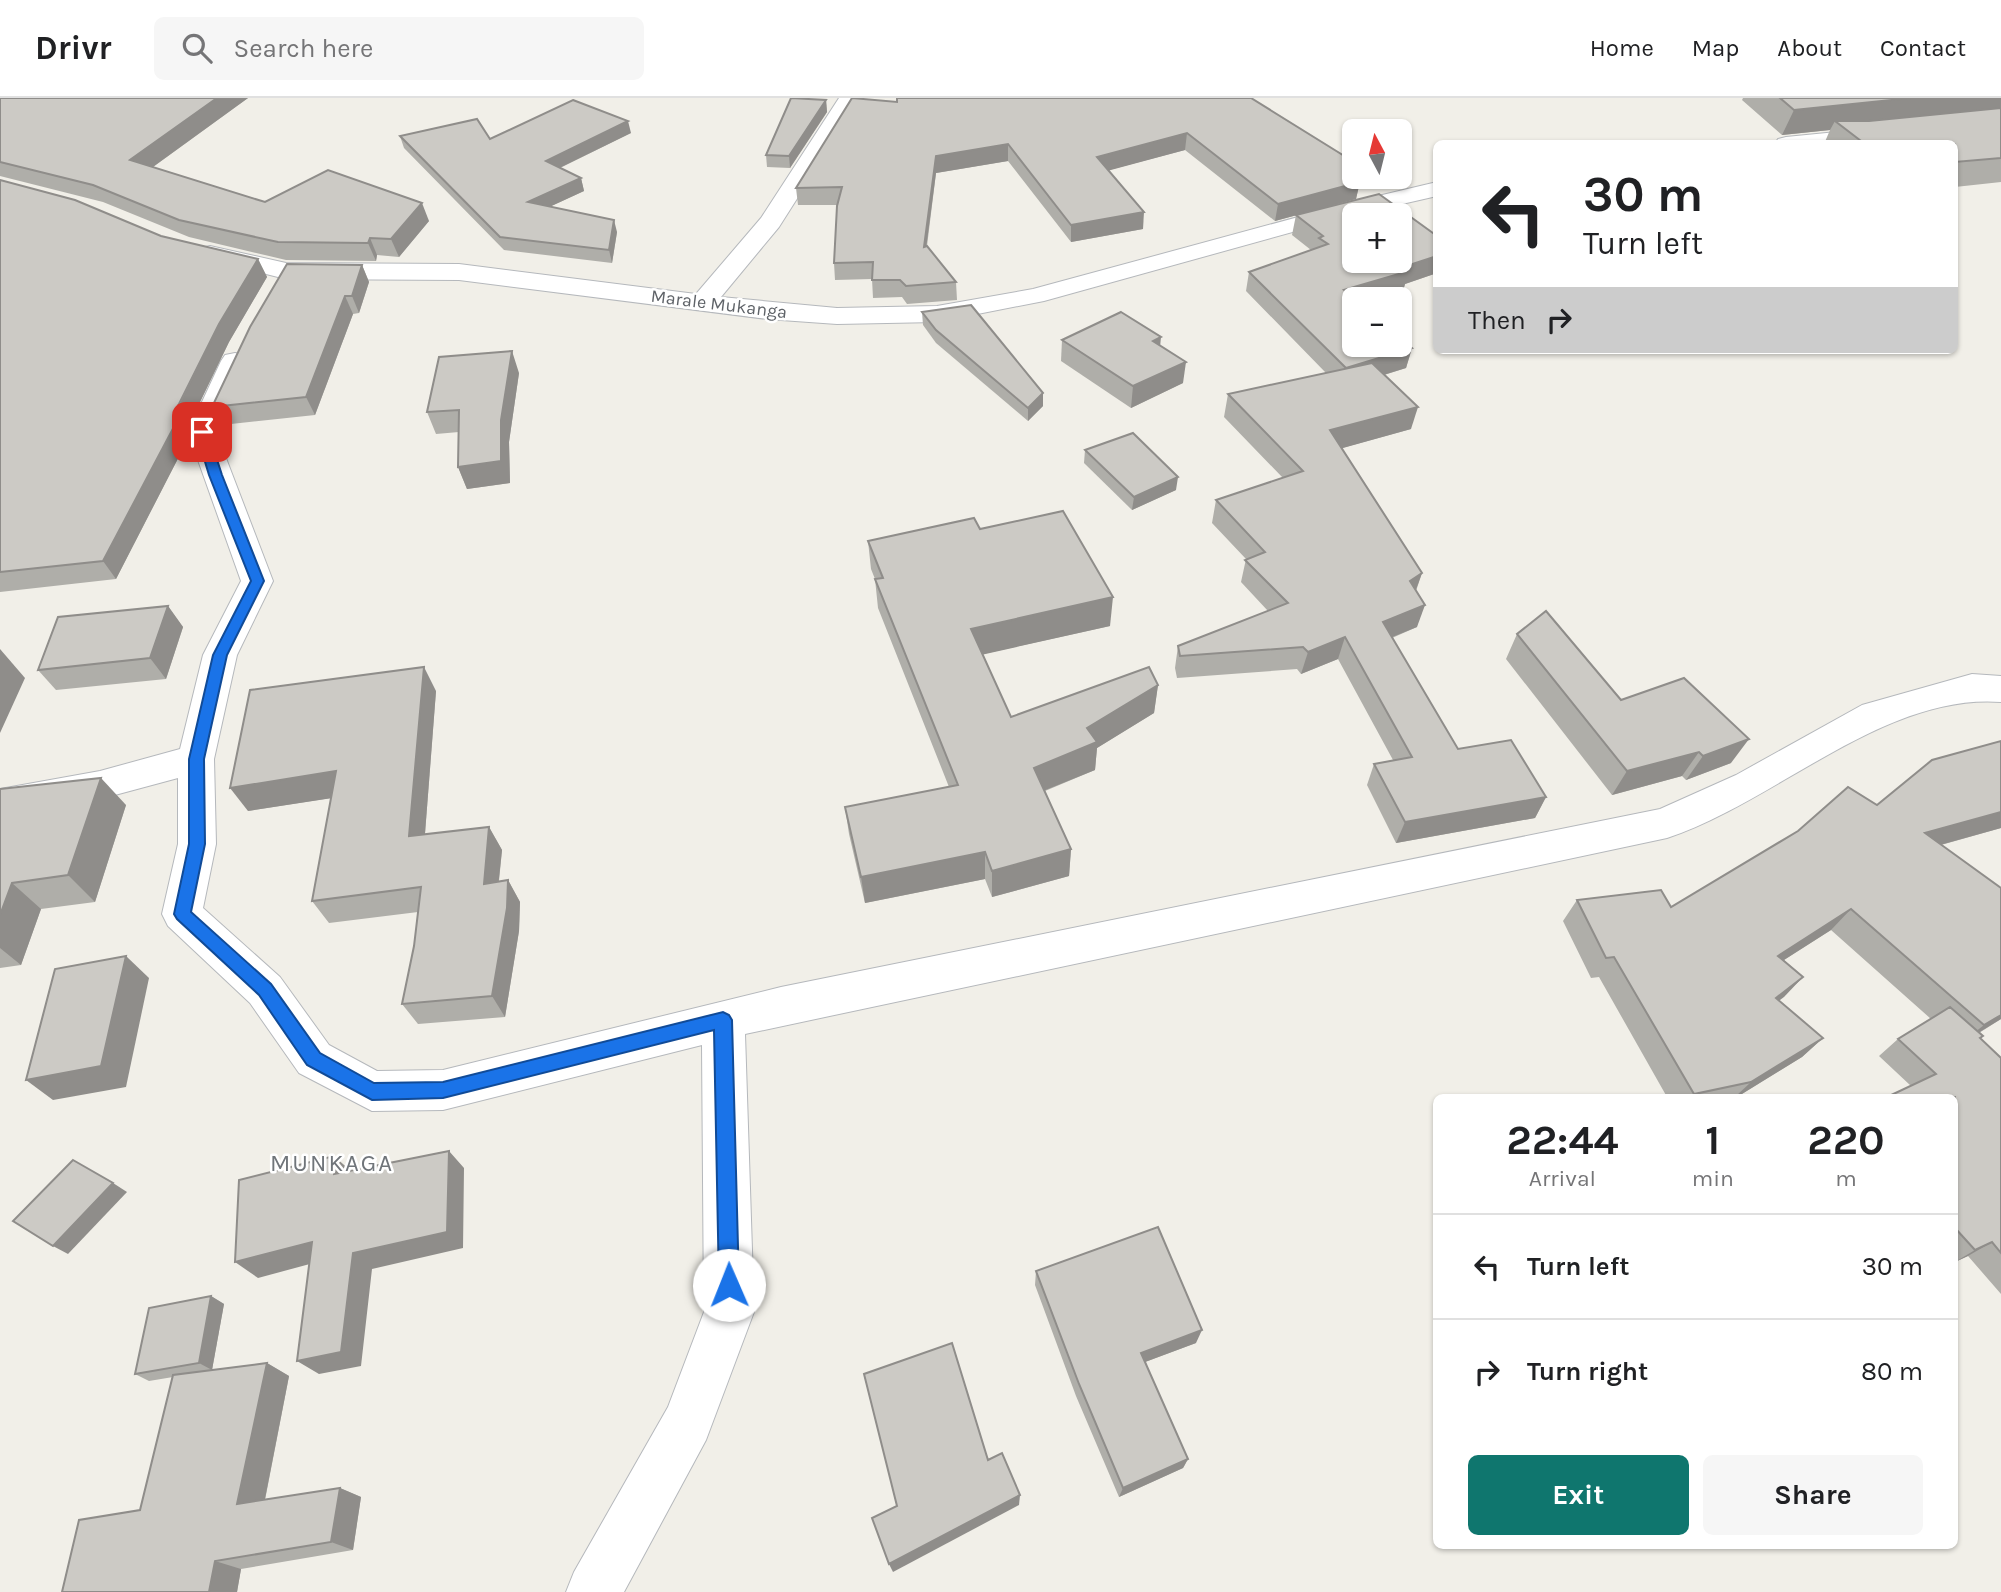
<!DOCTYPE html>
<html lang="en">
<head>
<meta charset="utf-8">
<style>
  body { margin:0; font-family:Karla,sans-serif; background:#f6f6f6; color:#202124; height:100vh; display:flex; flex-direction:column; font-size:26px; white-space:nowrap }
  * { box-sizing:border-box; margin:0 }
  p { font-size:23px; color:#757577 }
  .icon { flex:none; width:38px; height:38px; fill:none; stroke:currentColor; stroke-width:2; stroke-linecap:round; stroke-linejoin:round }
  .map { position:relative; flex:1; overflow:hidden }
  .details { position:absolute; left:1433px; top:996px; width:525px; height:455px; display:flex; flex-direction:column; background:#fff; border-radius:10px; box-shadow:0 2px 5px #0004 }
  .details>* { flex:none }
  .banner { position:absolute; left:1433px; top:42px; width:525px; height:214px; border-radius:10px; box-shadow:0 2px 5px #0004; background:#fff; color:#202124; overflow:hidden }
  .needle { width:46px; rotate:353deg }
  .tools { position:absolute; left:1342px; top:21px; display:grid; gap:14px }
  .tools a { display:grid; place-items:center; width:70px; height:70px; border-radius:10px; background:#fff; box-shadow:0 2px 5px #0004; font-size:35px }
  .pin { position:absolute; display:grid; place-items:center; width:60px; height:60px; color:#fff; margin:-30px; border-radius:14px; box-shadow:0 4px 10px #0006 }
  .me { position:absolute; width:77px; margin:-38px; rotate:359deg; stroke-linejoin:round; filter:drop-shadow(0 0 5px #0008) }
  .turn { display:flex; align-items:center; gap:24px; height:147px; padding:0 35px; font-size:32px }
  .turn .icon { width:91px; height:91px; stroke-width:2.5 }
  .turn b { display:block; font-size:49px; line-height:60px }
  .then { display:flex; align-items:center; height:66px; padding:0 35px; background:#0003; gap:14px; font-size:26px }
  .eta { display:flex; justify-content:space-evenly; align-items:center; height:119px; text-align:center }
  .eta b { font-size:42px; font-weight:700; line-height:49px }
  .button { display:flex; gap:14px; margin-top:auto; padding:14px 35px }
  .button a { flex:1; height:80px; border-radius:10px; background:#0f766e; color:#fff; font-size:28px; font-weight:700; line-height:80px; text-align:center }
  .button a+a { background:#f6f6f6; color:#202124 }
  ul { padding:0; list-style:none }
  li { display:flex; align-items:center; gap:21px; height:105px; padding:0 35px; border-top:2px solid #e0e0e0 }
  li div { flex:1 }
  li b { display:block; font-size:26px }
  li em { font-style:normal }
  header { display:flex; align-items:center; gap:42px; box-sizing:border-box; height:98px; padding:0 35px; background:#fff; border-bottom:2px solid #e0e0e0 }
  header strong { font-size:33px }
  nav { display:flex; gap:38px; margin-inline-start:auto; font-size:24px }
  .search { width:490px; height:63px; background:#f6f6f6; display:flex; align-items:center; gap:18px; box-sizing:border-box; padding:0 24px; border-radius:10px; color:#757577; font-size:26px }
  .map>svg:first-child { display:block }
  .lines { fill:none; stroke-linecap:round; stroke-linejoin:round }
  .minor-casing { stroke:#b5b8bc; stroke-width:2 }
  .minor { fill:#fff; fill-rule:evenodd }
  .wall { fill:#afaea9 }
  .shaded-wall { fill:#8f8d8a }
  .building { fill:#cccac5; stroke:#8f8d8a; stroke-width:2; fill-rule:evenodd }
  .route { fill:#1a73e8; stroke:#114b97; stroke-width:2 }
  .labels { text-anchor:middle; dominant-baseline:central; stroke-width:5; stroke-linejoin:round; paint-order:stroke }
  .far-street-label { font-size:18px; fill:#5f6368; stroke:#fff }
  .quarter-label { font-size:24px; letter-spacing:2px; fill:#70757a; stroke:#fff }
</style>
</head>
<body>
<header>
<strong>Drivr</strong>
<div class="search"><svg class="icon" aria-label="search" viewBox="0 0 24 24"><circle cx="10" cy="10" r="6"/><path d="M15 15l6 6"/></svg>Search here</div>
<nav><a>Home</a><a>Map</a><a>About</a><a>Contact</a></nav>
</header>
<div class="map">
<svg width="2001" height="1494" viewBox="0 0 2001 1494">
  <rect width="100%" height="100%" fill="#f1efe8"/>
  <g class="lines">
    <defs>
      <g id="minor">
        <path d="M839 0H861L779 129 721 199 837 210 937 208 1033 191 1357 103 1437 84V98L1354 117 1044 203 937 224 837 226 767 221 459 182 286 181 201 160 198 155 201 150 210 148 286 165 459 166 696 196 761 120Z"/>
        <path d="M1877 30 1885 32 1888 37 1885 42 1858 46H1775L1778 41 1786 39Z"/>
        <path d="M235 255 245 257 249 263 216 334 273 483 237 557 214 661 216 746 203 810 280 879 329 947 377 973 443 972 781 889 1660 711 1736 677 1862 607 1972 576 2001 578V604C1884 595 1776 704 1667 740L745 936 754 1214 706 1342 624 1494H566L574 1474 668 1309 704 1214 702 947 443 1012 372 1013 299 975 250 905 168 828 162 816 178 746V680L100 701 0 721V691L100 673 180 651 203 557 241 483 188 334 221 263 225 257Z"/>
      </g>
    </defs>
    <use href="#minor" class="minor-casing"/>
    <use href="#minor" class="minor"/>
  </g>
  <g class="wall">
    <path d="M0 0H248L153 69 265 104 429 123 399 159 377 157 376 163 286 162 189 139 103 104 0 78Z"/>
    <path d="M1251 0 1361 79 1356 101 1275 123 1185 52 1109 72 1143 131 1071 144 1008 63 936 75 927 148 956 184 957 202 907 206 902 199 873 200 872 181 835 182 834 165 838 107H798L796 90 897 4Z"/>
    <path d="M1743 0H2001V84L1955 89V46H1824L1830 32 1782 37 1742 2Z"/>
    <path d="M826 2 827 14 790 70 767 69 766 57Z"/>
    <path d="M631 35 560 70 581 80 584 93 549 109 617 134 612 165 504 152 404 50 400 38 490 41Z"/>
    <path d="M0 82 161 138 258 161 267 179 229 244 186 333 188 341 116 481 0 494Z"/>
    <path d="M1296 117 1437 138V175L1405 186 1403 193 1354 201 1412 250 1406 270 1384 277 1411 331 1342 350 1422 475 1416 493 1417 529 1392 540 1458 651 1546 699 1535 720 1396 745 1367 687 1374 666 1393 662 1338 561 1301 576 1297 571 1177 580 1175 570 1178 548 1268 513 1241 484 1246 461 1212 425 1216 402 1283 380 1224 319 1228 296 1326 275 1246 193 1249 174 1311 152 1292 137Z"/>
    <path d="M362 167 369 184 359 215 353 216 315 317 222 327 212 309Z"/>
    <path d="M922 214 1043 295V308L1028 323 936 245 923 227Z"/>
    <path d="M1062 242 1160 247 1183 285 1131 310 1061 263Z"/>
    <path d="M519 275 509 344 510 385 467 391 458 369 459 334 436 336 427 314Z"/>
    <path d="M1085 352 1176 392 1132 412 1084 365Z"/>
    <path d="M980 431 1110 528 983 556 1011 619 1158 587 1154 615 1097 650 1095 672 1045 693 1071 751 1069 778 992 799 985 781 865 805 849 736 845 709 949 689 878 510 875 481 871 471 868 443Z"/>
    <path d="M168 508 183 529 166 581 56 592 38 572Z"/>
    <path d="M1517 536 1621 602 1731 665 1686 682 1682 678 1612 697 1506 561Z"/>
    <path d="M436 593 425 736 489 729 502 752 499 783 508 782 520 804 519 833 505 919 418 926 402 906 414 848 418 814 329 825 312 803 331 700 248 713Z"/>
    <path d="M2001 643V730L1941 747 2001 921 1979 935 1980 940 2001 960V1196L1968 1158 1955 1164V999L1911 988 1879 958 1898 941 1931 921 1831 832 1784 862 1803 879 1779 902 1823 940 1802 959 1737 999H1667L1599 879 1591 880 1563 823 1577 802 1671 809 1877 707Z"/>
    <path d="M0 691 126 707 95 804 41 811 21 867 0 870Z"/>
    <path d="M1036 1173 1196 1245 1145 1264 1188 1361 1183 1370 1119 1399 1076 1298 1035 1187Z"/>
    <path d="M211 1198 224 1206 212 1272 267 1265 289 1278 265 1402 340 1390 361 1399 353 1452 241 1471 237 1494H62L140 1412 173 1279 149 1283 135 1276Z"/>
  </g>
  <g class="shaded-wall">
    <path d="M217 0H248L139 79 130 62Z"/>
    <path d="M1911 0H2001V14L1844 30 1835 23 1830 32 1782 37 1794 12Z"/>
    <path d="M826 2 827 14 790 70 789 58Z"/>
    <path d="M628 23 631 35 549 75 546 63Z"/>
    <path d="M1187 35 1185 52 1096 76 1097 59Z"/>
    <path d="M1008 46V63L936 75 924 166V149L936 58Z"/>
    <path d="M1354 72V79H1361L1356 101 1275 123 1278 106 1347 74Z"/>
    <path d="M581 80 584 93 532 117 528 104Z"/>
    <path d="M422 105 429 123 399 159 391 141Z"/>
    <path d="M1144 114 1143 131 1071 144V127Z"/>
    <path d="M614 122 617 134 612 165 609 152Z"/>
    <path d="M370 140 377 157 376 163 368 145Z"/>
    <path d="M1437 158V175L1405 186 1403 193 1374 201H1354L1344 192 1403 169Z"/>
    <path d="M258 161 267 179 229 244 186 333 188 341 116 481 103 463 219 226Z"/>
    <path d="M362 167 369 184 359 215 352 198Z"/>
    <path d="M345 198 353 216 315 317 306 299Z"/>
    <path d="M1161 239 1159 260 1153 243Z"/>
    <path d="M1412 250 1406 270 1341 290 1346 270Z"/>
    <path d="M512 253 519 275 509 344 510 385 467 391 458 369 501 322Z"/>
    <path d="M1186 264 1183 285 1131 310 1133 288Z"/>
    <path d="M1043 295V308L1028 323V310Z"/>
    <path d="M1418 309 1411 331 1325 355 1330 332Z"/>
    <path d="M1178 379 1176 392 1132 412 1134 399Z"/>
    <path d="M1422 475 1414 497 1410 483Z"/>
    <path d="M1113 499 1110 528 972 559 971 531Z"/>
    <path d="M1425 507 1417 529 1375 546 1383 524Z"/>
    <path d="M168 508 183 529 166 581 150 560Z"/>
    <path d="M1345 539 1338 561 1301 576 1308 554Z"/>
    <path d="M0 551 25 580 0 635Z"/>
    <path d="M424 569 436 593 423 761 409 738Z"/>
    <path d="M1158 587 1154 615 1097 650 1095 672 1033 697 1034 670 1087 630Z"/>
    <path d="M1749 641 1731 665 1686 682 1703 658Z"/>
    <path d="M1699 654 1682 678 1612 697 1627 673Z"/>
    <path d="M336 673 352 697 248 713 230 690Z"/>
    <path d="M101 680 126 707 95 804 68 777Z"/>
    <path d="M1546 699 1535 720 1396 745 1405 724Z"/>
    <path d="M2001 714V730L1904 757 1925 735Z"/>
    <path d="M489 729 502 752 496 808 484 786Z"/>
    <path d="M1071 751 1069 778 992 799V773Z"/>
    <path d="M985 754V781L865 805 861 779Z"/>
    <path d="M508 782 520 804 519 833 505 919 492 898Z"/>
    <path d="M12 785 41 811 21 867 0 850V817Z"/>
    <path d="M1851 811 1831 832 1759 878 1778 858Z"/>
    <path d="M126 858 149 880 126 989 53 1002 26 982Z"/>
    <path d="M1803 879 1784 899 1757 919 1776 900Z"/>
    <path d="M2001 917V921L1960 946 1984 927Z"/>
    <path d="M1823 940 1802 959 1737 999H1735L1751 984Z"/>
    <path d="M449 1053 464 1070 463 1150 372 1171 361 1268 319 1276 297 1263 353 1155Z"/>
    <path d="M334 1058 353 1075 334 1076Z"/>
    <path d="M113 1085 127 1094 68 1156 53 1148Z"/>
    <path d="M312 1144 332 1160 258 1180 235 1164Z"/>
    <path d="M1992 1144 1968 1158 1955 1164 1975 1152Z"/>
    <path d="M211 1198 224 1206 212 1272 199 1265Z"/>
    <path d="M1202 1232 1196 1245 1137 1267 1141 1255Z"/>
    <path d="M267 1265 289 1278 262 1416 237 1406Z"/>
    <path d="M1188 1361 1183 1370 1119 1399 1123 1390Z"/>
    <path d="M340 1390 361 1399 353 1452 331 1444Z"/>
    <path d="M1020 1397 1019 1407 893 1474 889 1466Z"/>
    <path d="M215 1463 241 1471 237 1494H209Z"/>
  </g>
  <g class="building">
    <path d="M0 0H217L130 62 265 104 328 72 422 105 391 141 370 140 368 145 278 144 179 122 93 87 0 64Z"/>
    <path d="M791 0 826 2 789 58 766 57Z"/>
    <path d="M852 0 897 4V0H1251L1354 64V72L1347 74 1360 84 1278 106 1187 35 1097 59 1144 114 1071 127 1008 46 936 58 924 149 927 148 956 184 906 188 900 182H872L873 164 834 165 837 108 842 89 796 90Z"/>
    <path d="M1780 0H1911L1794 12Z"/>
    <path d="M573 2 628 23 546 63 581 80 528 104 614 122 609 152 500 139 400 38 477 21 490 41Z"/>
    <path d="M2001 10V60L1955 64V46H1865L1835 23H1869Z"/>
    <path d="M0 82 75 102 161 138 258 161 219 226 175 314 177 323 103 463 0 474Z"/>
    <path d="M1379 96 1437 138V158L1403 169 1409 173 1344 192 1355 201 1354 247H1400V240L1412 250 1346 270 1249 174 1328 146 1319 140 1323 138 1296 117ZM1354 117H1400V163H1354Z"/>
    <path d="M287 166 362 167 352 198H345L306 299 212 309 250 229Z"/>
    <path d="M971 207 1043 295 1028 310 936 232 922 214Z"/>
    <path d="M1121 214 1161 239 1153 243 1186 264 1133 288 1062 242Z"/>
    <path d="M512 253 501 322V363L458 369 459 312 427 314 439 259Z"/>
    <path d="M1372 265 1418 309 1330 332 1422 475 1410 483 1425 507 1383 524 1458 651 1511 642 1546 699 1405 724 1374 666 1412 659 1345 539 1308 554 1303 549 1180 558 1178 548 1288 505 1245 462 1265 454 1216 402 1303 373 1228 296Z"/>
    <path d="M1133 335 1178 379 1134 399 1085 352Z"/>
    <path d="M1063 413 1113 499 971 531 1011 619 1149 569 1158 587 1087 630 1097 644 1034 670 1071 751 992 773 985 754 861 779 845 709 958 687 875 481 883 480 868 443 974 420 980 431Z"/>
    <path d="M168 508 150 560 38 572 58 519Z"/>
    <path d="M1546 513 1621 602 1684 580 1749 641 1703 658 1699 654 1627 673 1517 536Z"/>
    <path d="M424 569 409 738 489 729 484 786 508 782 507 810 492 898 402 906 414 848 421 789 312 803 336 673 230 690 250 592Z"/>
    <path d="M2001 643V714L1925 735 2001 790V917L1984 927 1851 811 1778 858 1803 879 1776 900 1823 940 1751 984 1694 996 1614 859 1606 860 1577 802 1661 792 1671 809 1798 733 1848 689 1877 707 1932 662Z"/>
    <path d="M101 680 68 777 12 785 0 817V691Z"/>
    <path d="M126 858 101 968 26 982 55 871Z"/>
    <path d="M1950 909 1983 938 1980 940 2001 960V1155L1992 1144 1975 1152 1955 1130V999H1887L1936 976 1898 941Z"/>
    <path d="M449 1053 447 1134 353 1155 341 1254 297 1263 312 1144 235 1164 239 1082 334 1058V1076Z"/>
    <path d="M73 1062 113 1085 53 1148 13 1123Z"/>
    <path d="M1158 1129 1202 1232 1141 1255 1188 1361 1123 1390 1079 1286 1036 1173Z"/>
    <path d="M211 1198 199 1265 135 1276 149 1210Z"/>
    <path d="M952 1245 988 1362 1002 1355 1020 1397 889 1466 872 1420 897 1408 864 1276Z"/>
    <path d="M267 1265 237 1406 340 1390 331 1444 215 1463 209 1494H62L79 1422 140 1412 173 1277Z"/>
  </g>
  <path class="route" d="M202 331 208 334 222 377 264 483 227 557 204 661 205 746 191 814 271 886 320 955 374 985 443 984 723 914 729 917 732 922 739 1187 736 1194 729 1197 722 1194 719 1187 714 932 443 1000 372 1002 307 967 259 897 177 821 174 816 189 746V661L213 557 251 483 209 377 196 334Z"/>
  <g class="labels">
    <g class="far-street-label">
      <text transform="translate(719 206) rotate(7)">Marale Mukanga</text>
    </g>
    <g class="quarter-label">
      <text x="332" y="1065">MUNKAGA</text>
    </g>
  </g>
</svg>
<div class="tools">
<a><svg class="needle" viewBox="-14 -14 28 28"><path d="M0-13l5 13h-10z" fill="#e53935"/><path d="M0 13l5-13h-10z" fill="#757577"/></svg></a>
<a>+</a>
<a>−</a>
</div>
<div class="pin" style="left:202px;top:334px;background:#d93025"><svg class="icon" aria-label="arrive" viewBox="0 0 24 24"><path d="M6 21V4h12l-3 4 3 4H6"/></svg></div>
<svg class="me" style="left:729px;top:1187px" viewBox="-20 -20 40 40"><circle r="19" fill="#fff"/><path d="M0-13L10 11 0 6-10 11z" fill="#1a73e8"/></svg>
<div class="banner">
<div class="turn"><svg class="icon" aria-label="left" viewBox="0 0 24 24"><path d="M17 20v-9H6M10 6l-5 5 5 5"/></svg><div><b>30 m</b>Turn left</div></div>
<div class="then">Then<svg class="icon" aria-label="right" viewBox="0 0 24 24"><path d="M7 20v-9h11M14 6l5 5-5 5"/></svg></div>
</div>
<section class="details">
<div class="eta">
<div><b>22:44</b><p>Arrival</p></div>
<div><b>1</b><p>min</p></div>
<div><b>220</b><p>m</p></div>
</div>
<ul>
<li><svg class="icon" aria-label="left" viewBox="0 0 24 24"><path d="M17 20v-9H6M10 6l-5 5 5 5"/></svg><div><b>Turn left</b></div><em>30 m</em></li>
<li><svg class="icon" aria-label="right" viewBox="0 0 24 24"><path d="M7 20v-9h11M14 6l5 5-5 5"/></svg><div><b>Turn right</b></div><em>80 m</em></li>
</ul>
<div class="button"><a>Exit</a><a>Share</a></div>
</section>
</div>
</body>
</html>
